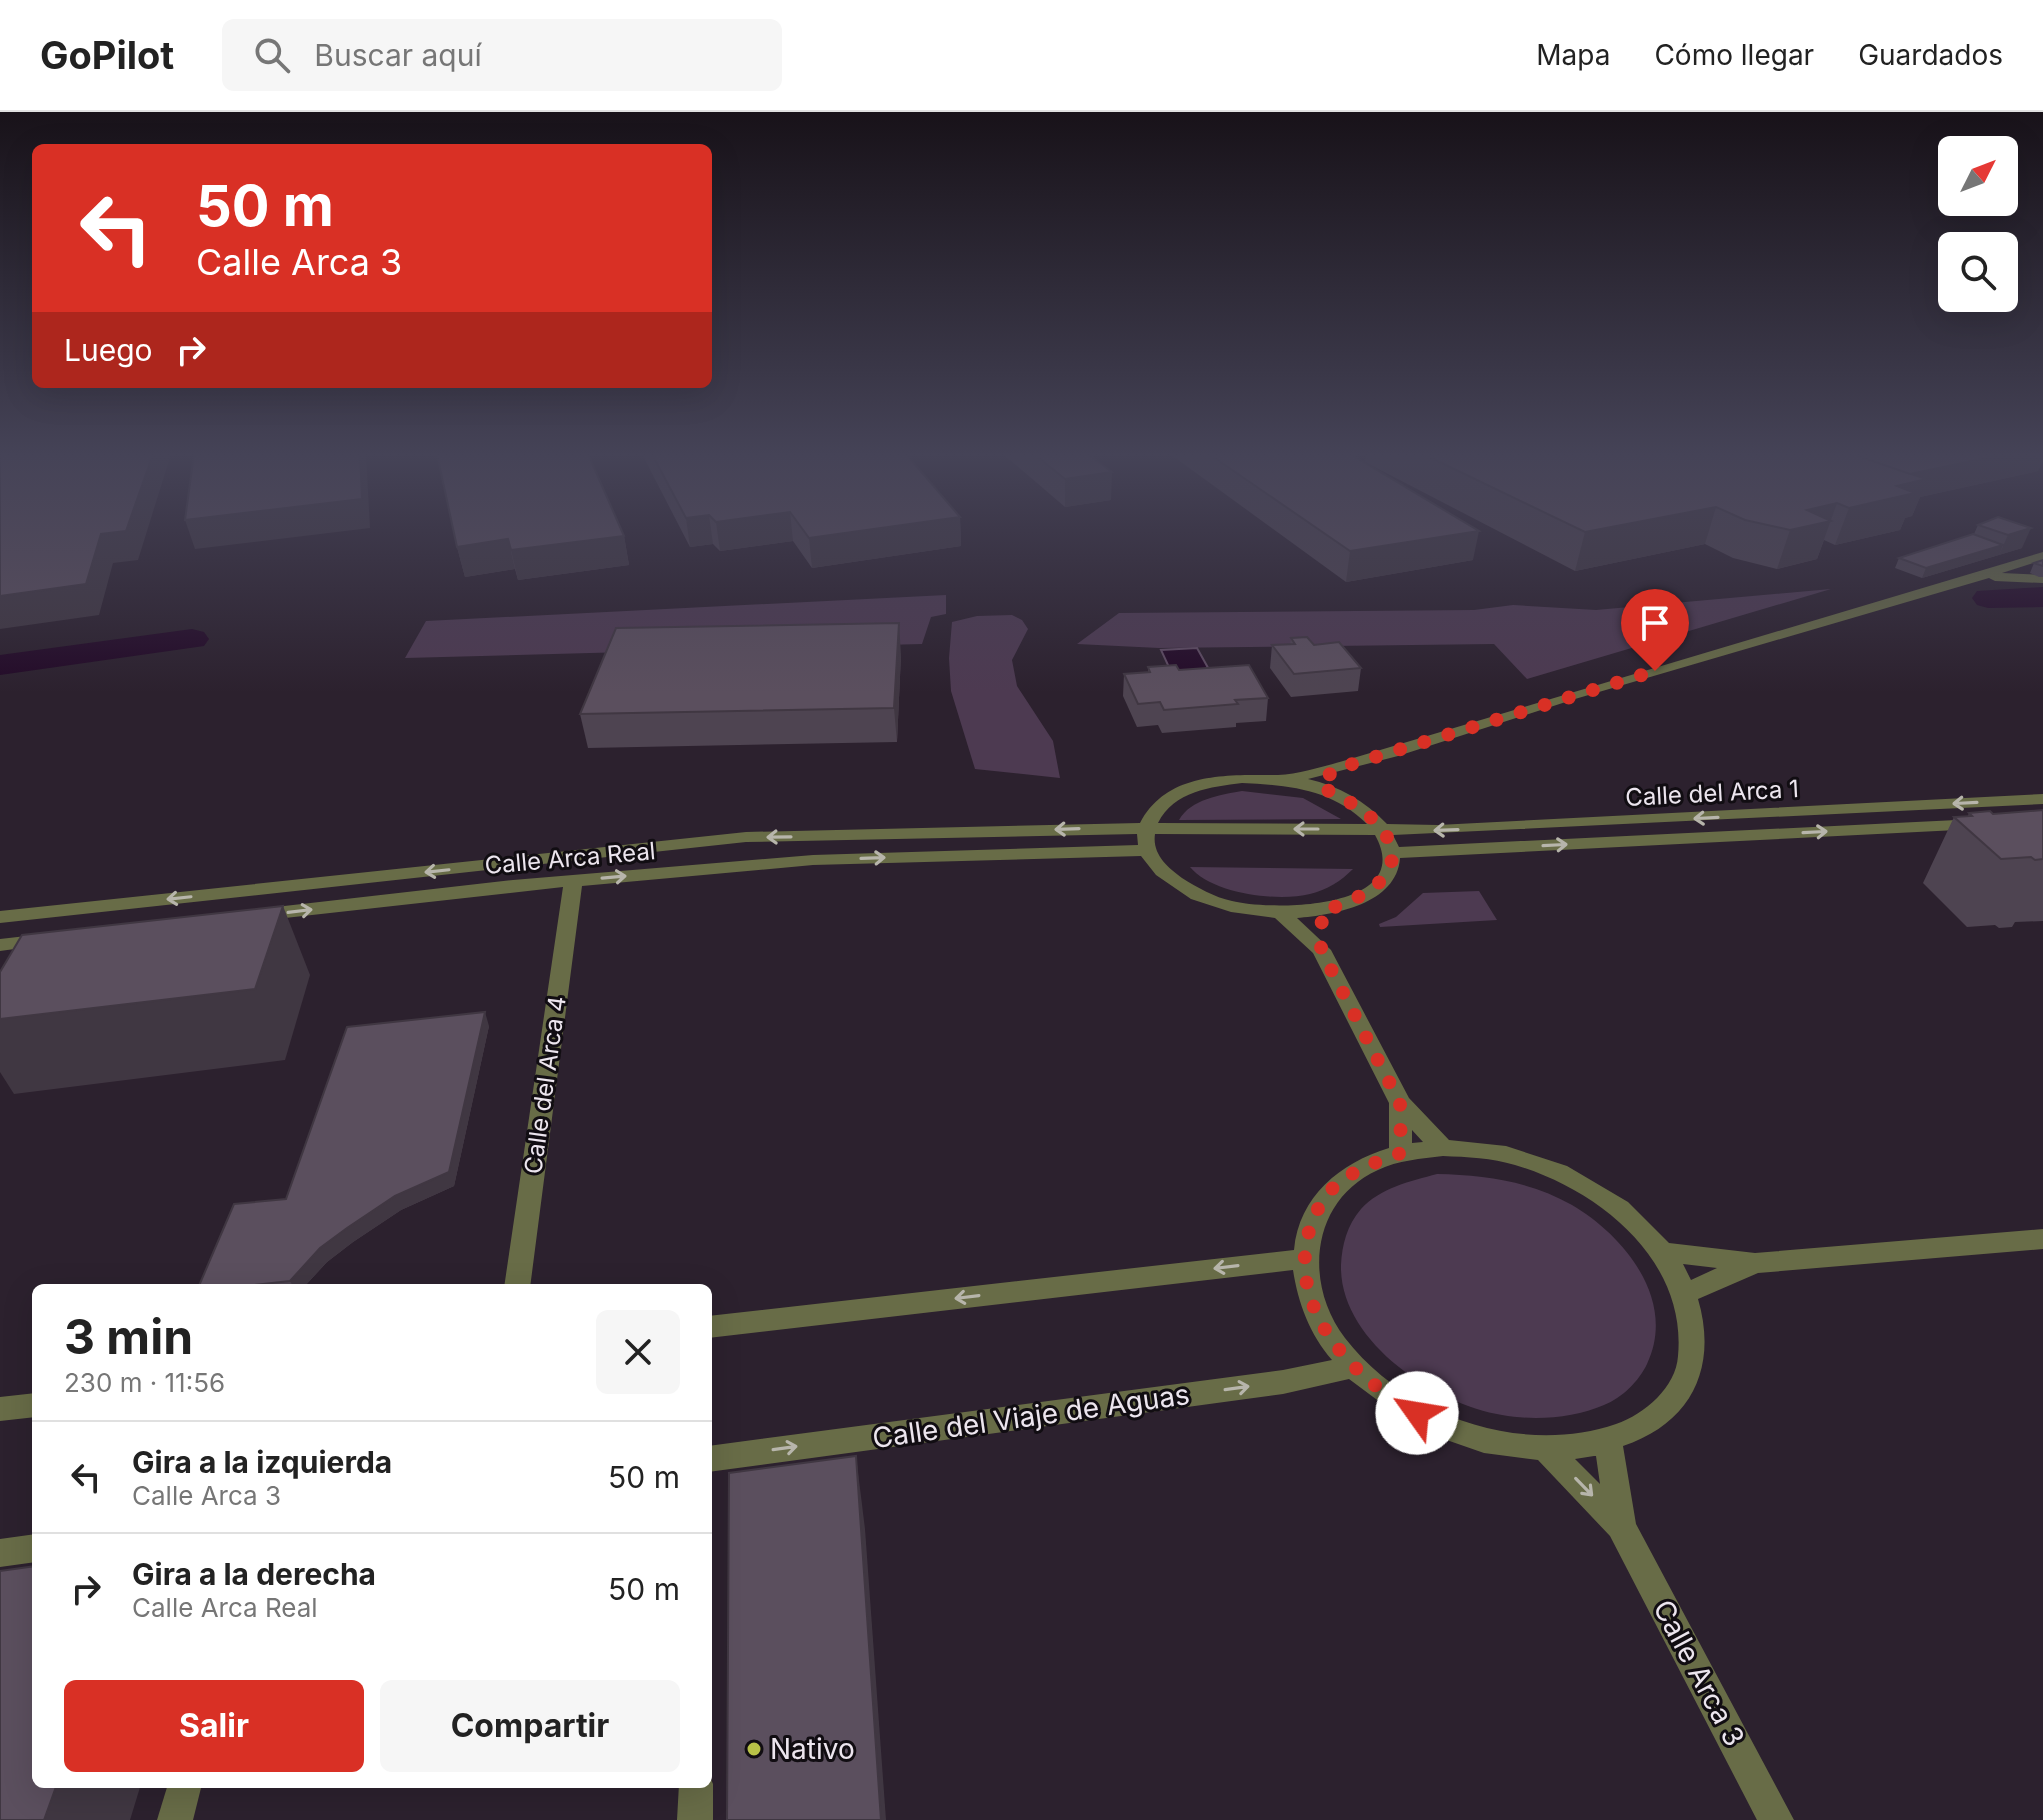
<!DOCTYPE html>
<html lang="es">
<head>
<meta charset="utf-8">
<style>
  body { margin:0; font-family:Inter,sans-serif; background:#f6f6f6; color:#222; height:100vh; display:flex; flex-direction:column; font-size:30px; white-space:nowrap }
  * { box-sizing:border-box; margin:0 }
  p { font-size:26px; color:#767676 }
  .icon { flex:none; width:44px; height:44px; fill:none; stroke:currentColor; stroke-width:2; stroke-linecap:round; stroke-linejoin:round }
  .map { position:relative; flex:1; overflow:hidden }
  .sheet { position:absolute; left:32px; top:1172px; width:680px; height:504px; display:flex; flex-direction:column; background:#fff; border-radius:12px; box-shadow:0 8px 32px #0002 }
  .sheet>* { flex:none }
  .top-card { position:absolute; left:32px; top:32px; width:680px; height:244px; border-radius:12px; box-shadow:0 8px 32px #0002; background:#d93025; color:#fff; overflow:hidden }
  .needle { width:52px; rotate:48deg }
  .buttons { position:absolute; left:1938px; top:24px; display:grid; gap:16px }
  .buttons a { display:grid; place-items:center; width:80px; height:80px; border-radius:12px; background:#fff; box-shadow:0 8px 32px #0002; font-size:40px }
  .pin { position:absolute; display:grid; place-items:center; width:68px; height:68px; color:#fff; margin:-82px -34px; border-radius:50% 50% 50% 0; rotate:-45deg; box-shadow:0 0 8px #0007 }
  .pin .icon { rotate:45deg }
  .me { position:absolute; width:88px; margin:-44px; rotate:302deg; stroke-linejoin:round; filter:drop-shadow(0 0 6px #0008) }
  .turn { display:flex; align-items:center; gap:28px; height:168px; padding:0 32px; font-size:36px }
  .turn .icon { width:104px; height:104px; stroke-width:2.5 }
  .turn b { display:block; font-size:56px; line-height:68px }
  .then { display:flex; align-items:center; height:76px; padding:0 32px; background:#0003; gap:16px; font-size:30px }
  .round { display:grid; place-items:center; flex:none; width:84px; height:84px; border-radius:12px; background:#f6f6f6 }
  .head { display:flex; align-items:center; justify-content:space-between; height:136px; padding:0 32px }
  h1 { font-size:48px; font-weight:700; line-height:60px }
  .primary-button { display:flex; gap:16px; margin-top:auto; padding:16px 32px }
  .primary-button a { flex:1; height:92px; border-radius:12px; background:#d93025; color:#fff; font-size:32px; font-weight:700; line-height:92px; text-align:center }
  .primary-button a+a { background:#f6f6f6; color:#222 }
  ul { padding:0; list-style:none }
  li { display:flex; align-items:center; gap:24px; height:112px; padding:0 32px; border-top:2px solid #e0e0e0 }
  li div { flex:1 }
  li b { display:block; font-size:30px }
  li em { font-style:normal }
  header { display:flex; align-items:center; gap:48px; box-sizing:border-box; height:112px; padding:0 40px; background:#fff; border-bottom:2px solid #e0e0e0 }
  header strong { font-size:38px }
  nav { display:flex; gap:44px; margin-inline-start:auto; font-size:28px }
  .search { width:560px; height:72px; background:#f6f6f6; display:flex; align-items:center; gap:20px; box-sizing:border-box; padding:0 28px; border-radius:12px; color:#767676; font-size:30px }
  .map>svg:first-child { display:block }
  .green { fill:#4d3a51 }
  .water { fill:#230a27; stroke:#5f4c63; stroke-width:2 }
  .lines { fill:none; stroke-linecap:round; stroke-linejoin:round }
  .canal { fill:#230a27; fill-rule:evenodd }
  .street { fill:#686c47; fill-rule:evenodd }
  .wall { fill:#4e4451 }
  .shaded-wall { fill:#403742 }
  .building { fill:#5b4f5e; stroke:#403742; stroke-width:2 }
  .oneway { stroke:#b7b5ab }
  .route { stroke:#d93025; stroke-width:14; stroke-dasharray:0 25.2 }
  .poi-dot { fill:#b8c147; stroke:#110d12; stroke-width:3 }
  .labels { text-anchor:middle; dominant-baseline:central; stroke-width:6; stroke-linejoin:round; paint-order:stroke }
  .street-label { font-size:24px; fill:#ece5ee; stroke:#110d12 }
  .near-street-label { font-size:28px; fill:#ece5ee; stroke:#110d12 }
  .near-poi-label { font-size:28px; fill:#ece5ee; stroke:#110d12; text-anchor:start }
</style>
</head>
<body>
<header>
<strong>GoPilot</strong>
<div class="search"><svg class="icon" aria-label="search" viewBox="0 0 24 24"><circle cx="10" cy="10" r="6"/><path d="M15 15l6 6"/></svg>Buscar aquí</div>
<nav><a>Mapa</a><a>Cómo llegar</a><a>Guardados</a></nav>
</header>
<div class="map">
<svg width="2043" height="1708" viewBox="0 0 2043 1708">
  <rect width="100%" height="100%" fill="#2c212e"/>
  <g class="green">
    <path d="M1831 477 1527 567 1494 532 1159 536 1077 532 1119 501 1474 498 1513 493 1596 498Z"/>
    <path d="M946 483V502L931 505 922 532 405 546 426 509Z"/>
    <path d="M1012 503 1022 508 1028 517 1012 548 1017 574 1053 629 1060 666 975 657 951 579 949 546 952 510 977 504Z"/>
    <path d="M1242 679 1303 686 1341 707 1179 708C1191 687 1220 683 1242 679Z"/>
    <path d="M1190 755 1353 757C1341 769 1327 778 1310 782 1278 790 1212 782 1190 755Z"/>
    <path d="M1479 779 1497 808 1380 815 1379 812 1396 805 1423 781Z"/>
    <path d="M1437 1062C1484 1063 1530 1069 1572 1093 1625 1124 1677 1189 1647 1252 1639 1269 1622 1286 1604 1293 1574 1306 1535 1309 1502 1303 1435 1292 1339 1229 1341 1153 1342 1133 1347 1113 1361 1097 1380 1076 1411 1069 1437 1062Z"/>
  </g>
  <path class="water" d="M1197 536 1212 563 1174 566 1161 538Z"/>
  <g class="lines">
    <g class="canal">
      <path d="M2043 475V495L1988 496 1977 493 1972 486 1977 479Z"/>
      <path d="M192 517 204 520 209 527 204 534 0 563V543Z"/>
    </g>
    <g class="street">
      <path d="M2043 440V448L2002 461 2043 463V471L1995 469 1989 466 1575 587 1398 644 1308 667C1339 674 1365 689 1387 712L1438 713 2043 682V692L1393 723 1399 735 1977 707 1986 712 1977 717 1400 746C1397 792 1334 803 1297 806L1331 838 1409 986 1449 1028 1506 1034 1567 1054 1628 1090 1669 1131 1755 1141 2043 1117V1137L1758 1161 1698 1187C1718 1255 1692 1311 1623 1334L1636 1412 1794 1708H1757L1610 1424 1538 1348 1484 1341 1438 1325 1404 1308 1349 1267 1283 1282 708 1360V1334L1283 1258 1332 1248C1310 1223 1298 1191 1293 1158L708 1226V1204L1294 1138C1299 1084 1340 1051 1389 1036V991L1313 841 1275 806 1231 800 1191 787 1156 763 1141 744 813 753 582 774 530 1176H504L563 775 258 809 248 803 258 797 513 768 813 743 1138 733 1137 722 746 730 0 811V799L746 720 1140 711C1167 659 1228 663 1278 663 1301 662 1328 653 1350 647ZM1242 671C1289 673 1332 677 1367 712L1158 711C1174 679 1211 675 1242 671ZM1155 722 1375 723C1417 798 1272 799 1232 789 1214 785 1198 776 1182 766 1167 755 1152 742 1155 722ZM1412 1018 1423 1030 1412 1031ZM1443 1044C1467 1045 1492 1046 1515 1053 1599 1078 1687 1148 1678 1244 1676 1275 1645 1302 1616 1312 1522 1344 1406 1305 1345 1226 1303 1171 1311 1088 1378 1058 1398 1048 1421 1047 1443 1044ZM1683 1152 1717 1156 1691 1168ZM1594 1344H1596L1600 1372 1575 1347Z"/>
      <path d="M44 822 51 824 54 828 51 832 0 839V827Z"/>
      <path d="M36 1281V1305L0 1309V1285Z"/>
      <path d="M36 1422V1450L0 1455V1427Z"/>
      <path d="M708 1660 713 1672V1708H677L679 1672H708Z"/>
      <path d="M168 1672H202L193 1708H157Z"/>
    </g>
  </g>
  <g class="wall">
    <path d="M642 342H906L960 405 961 434 812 456 793 429 720 439 713 432 690 435Z"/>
    <path d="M1003 342H1088L1111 388 1065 395Z"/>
    <path d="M1170 342H1350L1473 448 1346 470Z"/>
    <path d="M1361 342H2043V348L2038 359 1920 385 1912 404 1905 406 1900 418 1835 433 1824 428 1817 447 1777 457 1733 446 1705 432 1575 459 1365 350 1366 344Z"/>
    <path d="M1998 405 2022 436 1922 466 1895 456 1899 446 1974 422 1978 413Z"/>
    <path d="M624 424 629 453 518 468 515 457 465 465 457 435Z"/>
    <path d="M2043 448V465H2039L2030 461 2034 451Z"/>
    <path d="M1291 526 1314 533 1361 556 1358 579 1291 585 1270 556 1272 533 1290 532Z"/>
    <path d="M901 543 897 630 588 636 580 602Z"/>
    <path d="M1148 555 1179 558 1268 586 1266 609 1236 611V615L1162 621 1158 613 1137 615 1123 584 1124 562 1148 560Z"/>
    <path d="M2043 698V809L2015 810 2012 815 1999 816 1995 813 1967 815 1923 771 1954 705 1968 704 1969 701 1993 702Z"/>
    <path d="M489 914 454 1074 401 1098 353 1130 327 1150 303 1176H198L286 1087Z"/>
  </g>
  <g class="shaded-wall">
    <path d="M153 342H171L138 448 113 451 99 503 0 517V484L101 422Z"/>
    <path d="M360 342H366L370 416 195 437 185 408Z"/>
    <path d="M2005 342H2043V348L2038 359 1920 385 1912 404 1905 406 1900 418 1835 433 1849 396 1893 365Z"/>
    <path d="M1112 360 1111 388 1065 395V367Z"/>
    <path d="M1837 391 1817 447 1777 457 1790 418 1807 398Z"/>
    <path d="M1716 395 1705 432 1575 459 1585 420Z"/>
    <path d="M790 400 793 429 720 439 716 410Z"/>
    <path d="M709 403 713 432 690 435 686 406Z"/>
    <path d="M960 405 961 434 812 456 809 426Z"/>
    <path d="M2031 416 2022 436 1999 443 2008 423Z"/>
    <path d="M1479 419 1473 448 1346 470 1350 439Z"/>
    <path d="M624 424 629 453 518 468 511 438Z"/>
    <path d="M508 427 515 457 465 465 457 435Z"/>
    <path d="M2003 433 1999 443 1922 466 1926 456Z"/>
    <path d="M899 511 901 543 897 630 894 596Z"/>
    <path d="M283 794 310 863 285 948 14 982 0 960V907Z"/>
    <path d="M485 900 489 914 454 1074 401 1098 353 1130 327 1150 303 1176H294L290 1169 320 1136Z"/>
    <path d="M856 1344 865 1417 886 1708H881Z"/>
    <path d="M57 1672H141L130 1708H44Z"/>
  </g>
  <g class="building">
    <path d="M0 342H153L126 419 101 422 86 472 0 484Z"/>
    <path d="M194 342H360L362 387 185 408Z"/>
    <path d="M437 342H588L624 424 511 438 508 427 457 435Z"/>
    <path d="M652 342H906L960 405 809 426 790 400 716 410 709 403 686 406Z"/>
    <path d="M1034 342H1088L1112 360 1065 367Z"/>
    <path d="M1209 342H1350L1479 419 1350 439Z"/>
    <path d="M1423 342H1853L1926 367 1897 374 1915 381 1849 396 1837 391 1807 398 1831 409 1790 418 1745 408 1716 395 1585 420Z"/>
    <path d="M1853 342H2005L1910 362Z"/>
    <path d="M1998 405 2031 416 2008 423 1978 413Z"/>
    <path d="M1973 422 2003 433 1926 456 1899 446Z"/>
    <path d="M2043 448V454L2034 451Z"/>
    <path d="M899 511 894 596 580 602 616 516Z"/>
    <path d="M1307 525 1314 533 1339 530 1361 556 1294 562 1272 533 1295 532 1291 526Z"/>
    <path d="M1176 553 1179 558 1249 553 1268 586 1235 588 1238 592 1164 598 1160 590 1138 592 1124 562 1150 560 1148 555Z"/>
    <path d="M2043 698V747L2035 748 2031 745 2001 747 1954 705 1972 704 1969 701 1990 699 1993 702Z"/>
    <path d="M283 794 255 877 0 907V860L22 823Z"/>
    <path d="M485 900 449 1060 395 1084 347 1116 320 1136 290 1169 228 1176H198L234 1092 286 1087 347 915Z"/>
    <path d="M856 1344 881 1708H727L729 1361Z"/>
    <path d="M36 1454V1672H57L44 1708H0V1459Z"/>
  </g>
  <defs><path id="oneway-shaft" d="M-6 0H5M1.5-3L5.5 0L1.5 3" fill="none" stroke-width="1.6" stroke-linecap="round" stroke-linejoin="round" transform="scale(2)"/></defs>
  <g class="oneway">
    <use href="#oneway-shaft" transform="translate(1965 691) rotate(177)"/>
    <use href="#oneway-shaft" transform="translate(1706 706) rotate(177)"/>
    <use href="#oneway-shaft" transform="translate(1067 717) rotate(178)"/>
    <use href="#oneway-shaft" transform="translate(1306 717) rotate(-180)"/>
    <use href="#oneway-shaft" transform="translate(1446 718) rotate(178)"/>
    <use href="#oneway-shaft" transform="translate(1815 720) rotate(-3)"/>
    <use href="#oneway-shaft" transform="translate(779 725) rotate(179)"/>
    <use href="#oneway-shaft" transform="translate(1555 733) rotate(-3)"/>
    <use href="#oneway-shaft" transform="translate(873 746) rotate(-2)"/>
    <use href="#oneway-shaft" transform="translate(437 759) rotate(174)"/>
    <use href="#oneway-shaft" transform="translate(614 765) rotate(-5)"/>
    <use href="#oneway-shaft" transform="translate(179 786) rotate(174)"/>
    <use href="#oneway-shaft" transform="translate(300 799) rotate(-7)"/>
    <use href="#oneway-shaft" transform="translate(1226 1155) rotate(173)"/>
    <use href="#oneway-shaft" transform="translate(967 1185) rotate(173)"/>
    <use href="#oneway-shaft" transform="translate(1237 1276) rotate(-8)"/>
    <use href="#oneway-shaft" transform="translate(785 1336) rotate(-8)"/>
    <use href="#oneway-shaft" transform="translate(1584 1375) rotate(46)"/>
  </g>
  <linearGradient id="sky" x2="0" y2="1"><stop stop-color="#181219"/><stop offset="0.59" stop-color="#454357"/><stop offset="1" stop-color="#454357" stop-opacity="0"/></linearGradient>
  <rect width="2043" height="581" fill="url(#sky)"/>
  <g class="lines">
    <path class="route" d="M1417 1301C1355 1268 1292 1202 1307 1127 1311 1110 1319 1091 1331 1078 1350 1059 1376 1050 1401 1041L1400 991 1321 838 1322 799C1425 769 1406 712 1320 675L1333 658 1655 559"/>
  </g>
  <circle class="poi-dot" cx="754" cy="1637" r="8"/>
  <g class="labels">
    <g class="street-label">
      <text transform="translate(1712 681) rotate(-3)">Calle del Arca 1</text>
      <text transform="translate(570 746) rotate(-5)">Calle Arca Real</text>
      <text transform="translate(545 973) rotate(-82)">Calle del Arca 4</text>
    </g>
    <g class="near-street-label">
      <text transform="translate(1031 1304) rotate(-8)">Calle del Viaje de Aguas</text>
      <text transform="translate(1699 1561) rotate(62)">Calle Arca 3</text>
    </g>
    <g class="near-poi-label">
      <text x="770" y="1637">Nativo</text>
    </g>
  </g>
</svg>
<div class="buttons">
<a><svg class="needle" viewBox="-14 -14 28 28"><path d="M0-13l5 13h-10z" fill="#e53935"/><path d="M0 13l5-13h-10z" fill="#767676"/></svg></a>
<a><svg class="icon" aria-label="search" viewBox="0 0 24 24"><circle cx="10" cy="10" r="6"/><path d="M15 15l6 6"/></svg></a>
</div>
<div class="pin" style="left:1655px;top:559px;background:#d93025"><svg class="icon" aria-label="arrive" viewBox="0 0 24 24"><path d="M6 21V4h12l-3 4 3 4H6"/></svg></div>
<svg class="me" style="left:1417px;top:1301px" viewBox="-20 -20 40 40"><circle r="19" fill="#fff"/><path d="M0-13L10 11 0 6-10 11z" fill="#d93025"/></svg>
<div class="top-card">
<div class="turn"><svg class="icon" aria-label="left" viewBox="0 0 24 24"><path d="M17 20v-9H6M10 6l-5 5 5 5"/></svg><div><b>50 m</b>Calle Arca 3</div></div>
<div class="then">Luego<svg class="icon" aria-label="right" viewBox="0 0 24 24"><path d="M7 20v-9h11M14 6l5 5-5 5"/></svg></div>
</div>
<section class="sheet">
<div class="head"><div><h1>3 min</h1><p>230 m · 11:56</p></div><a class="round"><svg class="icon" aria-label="close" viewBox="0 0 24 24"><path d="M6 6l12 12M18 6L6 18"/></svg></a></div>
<ul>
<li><svg class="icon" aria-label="left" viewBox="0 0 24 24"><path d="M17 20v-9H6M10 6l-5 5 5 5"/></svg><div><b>Gira a la izquierda</b><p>Calle Arca 3</p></div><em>50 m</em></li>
<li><svg class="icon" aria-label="right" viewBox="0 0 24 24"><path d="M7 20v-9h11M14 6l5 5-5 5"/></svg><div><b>Gira a la derecha</b><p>Calle Arca Real</p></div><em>50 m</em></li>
</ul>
<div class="primary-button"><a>Salir</a><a>Compartir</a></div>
</section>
</div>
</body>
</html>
